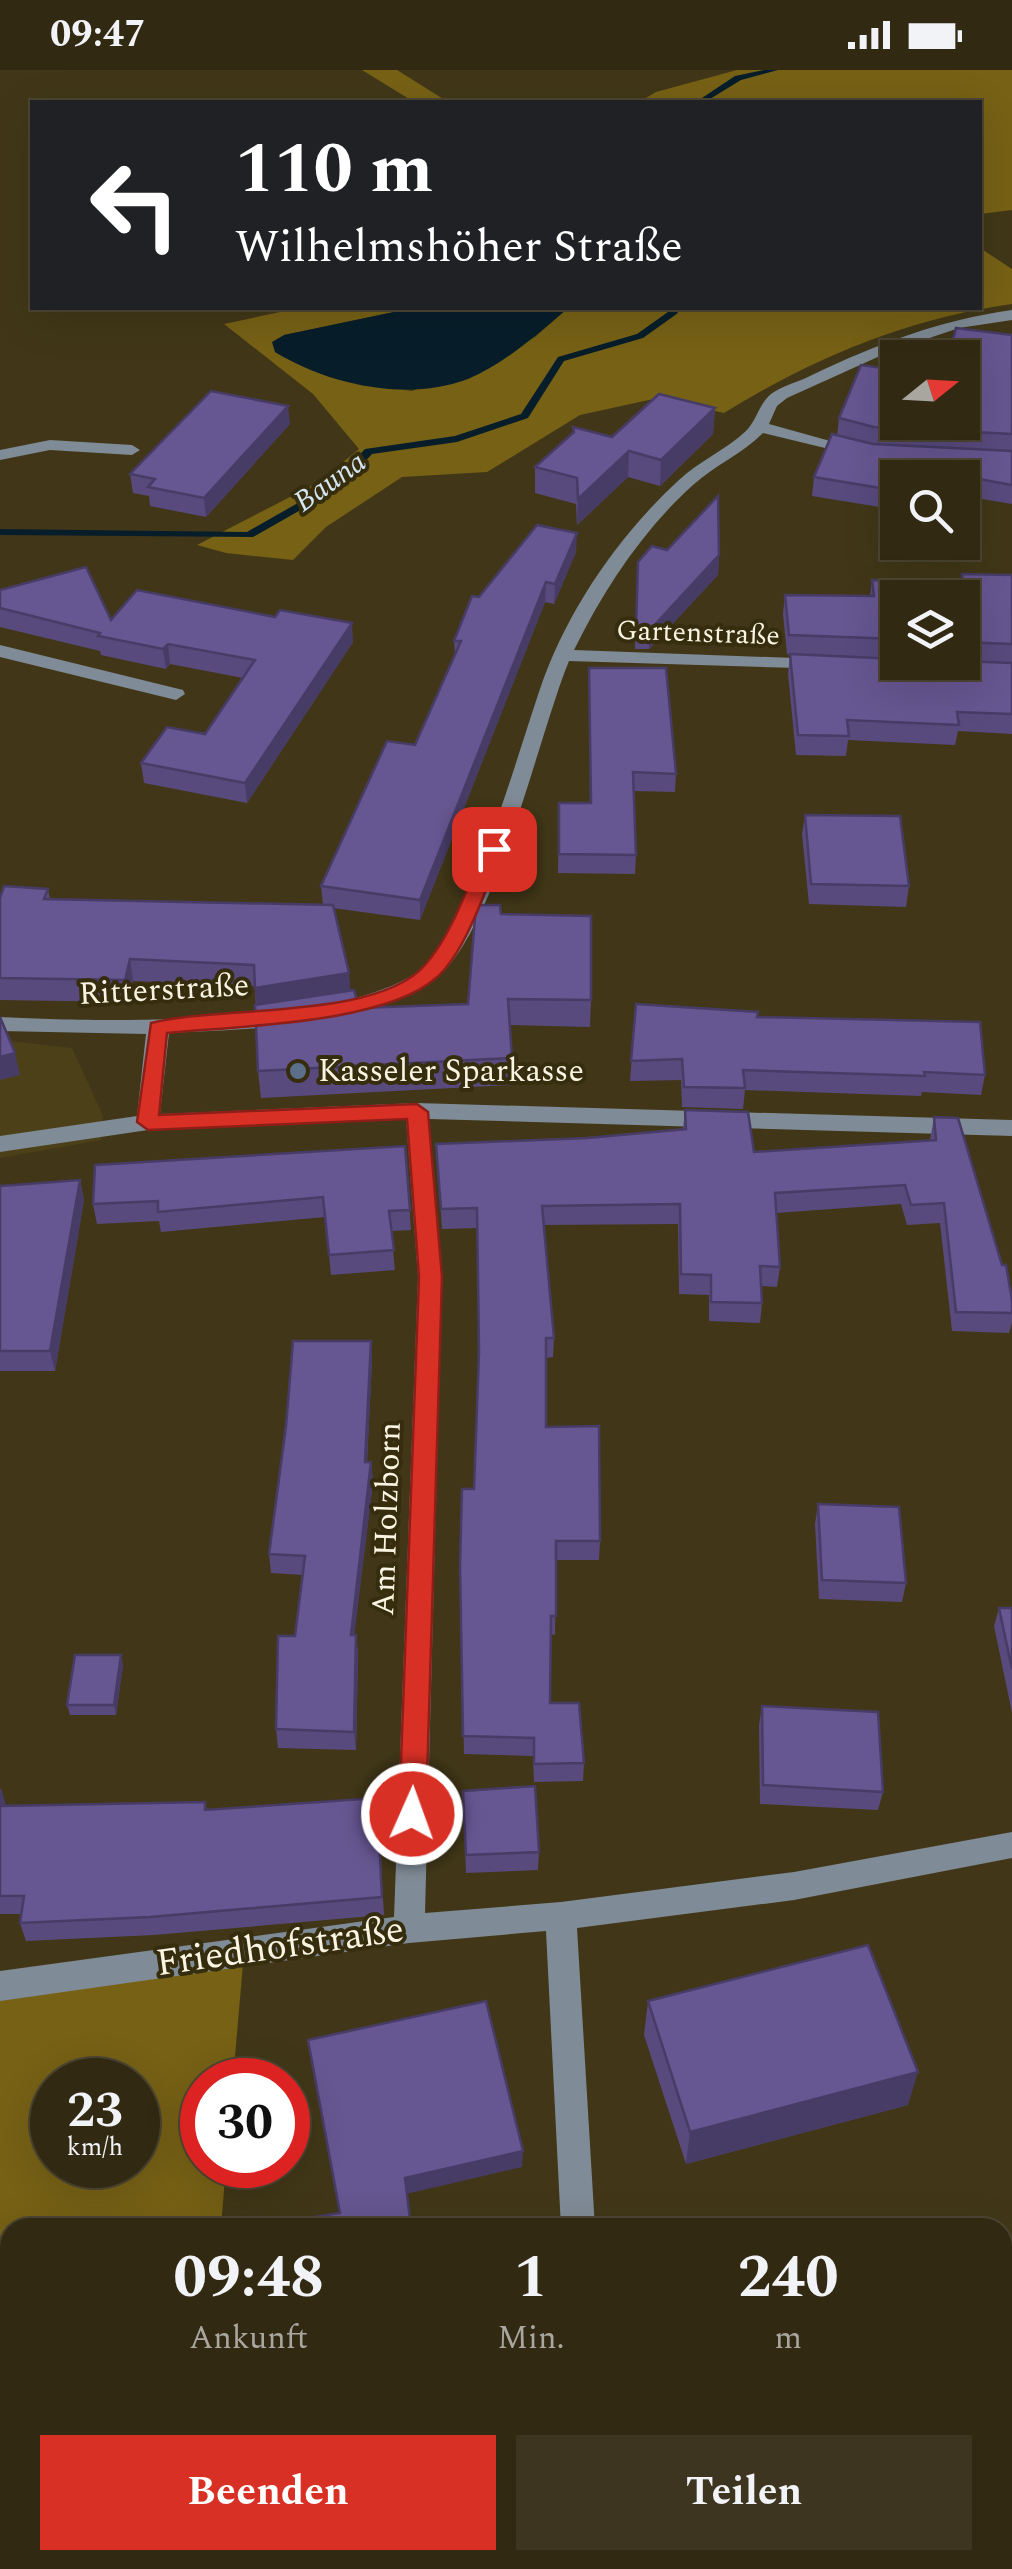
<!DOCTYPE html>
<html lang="de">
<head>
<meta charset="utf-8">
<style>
  body { margin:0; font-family:Spectral,serif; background:#3d3520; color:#f1f3f6; height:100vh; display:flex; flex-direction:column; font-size:38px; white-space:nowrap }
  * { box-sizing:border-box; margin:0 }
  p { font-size:32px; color:#a8a69f }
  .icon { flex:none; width:55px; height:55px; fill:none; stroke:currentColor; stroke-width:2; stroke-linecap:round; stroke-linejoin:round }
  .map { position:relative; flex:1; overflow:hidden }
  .details { position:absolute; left:0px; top:2148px; width:1012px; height:352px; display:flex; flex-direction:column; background:#312912; border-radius:30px 30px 0 0; box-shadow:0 10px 40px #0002,0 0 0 2px #4c4532 }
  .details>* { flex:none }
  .top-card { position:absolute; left:30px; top:30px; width:952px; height:210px; border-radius:0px; box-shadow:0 10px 40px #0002,0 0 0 2px #4c4532; background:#202124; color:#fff; overflow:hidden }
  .needle { width:65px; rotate:72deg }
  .fabs { position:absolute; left:880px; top:270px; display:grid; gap:20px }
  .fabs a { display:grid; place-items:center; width:100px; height:100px; border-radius:0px; background:#312912; box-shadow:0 10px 40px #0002,0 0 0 2px #4c4532; font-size:50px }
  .speed { position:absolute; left:30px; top:1988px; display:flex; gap:20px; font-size:50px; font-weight:700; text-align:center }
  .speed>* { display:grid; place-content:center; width:130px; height:130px; border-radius:50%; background:#312912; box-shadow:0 10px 40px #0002,0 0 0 2px #4c4532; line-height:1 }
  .speed small { font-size:25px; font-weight:400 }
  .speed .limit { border:15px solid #d22; background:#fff; color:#111 }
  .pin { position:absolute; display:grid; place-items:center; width:85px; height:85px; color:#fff; margin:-42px; border-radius:20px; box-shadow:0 5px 15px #0006 }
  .me { position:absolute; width:110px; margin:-55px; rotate:2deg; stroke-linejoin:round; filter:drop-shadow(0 0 8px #0008) }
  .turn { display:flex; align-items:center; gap:35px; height:210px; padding:0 40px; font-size:45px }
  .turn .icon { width:130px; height:130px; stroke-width:2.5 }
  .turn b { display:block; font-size:70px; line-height:85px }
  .eta { display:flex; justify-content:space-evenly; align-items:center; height:170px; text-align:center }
  .eta b { font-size:60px; font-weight:700; line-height:70px }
  .cta { display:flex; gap:20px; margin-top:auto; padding:20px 40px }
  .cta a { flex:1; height:115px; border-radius:0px; background:#d93025; color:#fff; font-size:40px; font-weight:700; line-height:115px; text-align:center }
  .cta a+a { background:#3d3520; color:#f1f3f6 }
  .status { display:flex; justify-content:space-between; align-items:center; height:70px; padding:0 50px; background:#312912; direction:ltr }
  .status svg { height:28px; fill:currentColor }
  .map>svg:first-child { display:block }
  .built { fill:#4c4019 }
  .green { fill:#766115; fill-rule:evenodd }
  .water { fill:#071e2a }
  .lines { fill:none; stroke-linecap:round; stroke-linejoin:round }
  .stream { fill:#071e2a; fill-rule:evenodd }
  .minor { fill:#7f8b96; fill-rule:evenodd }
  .wall { fill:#584a7d; fill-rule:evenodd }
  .shaded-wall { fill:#473c66 }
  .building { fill:#665691; stroke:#473c66; stroke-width:2.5 }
  .route { fill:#d93025; stroke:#8d1f18; stroke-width:2.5 }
  .service-dot { fill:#5c6f8a; stroke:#362d0e; stroke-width:4 }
  .labels { text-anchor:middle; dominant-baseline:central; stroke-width:8; stroke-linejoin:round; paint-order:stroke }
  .far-street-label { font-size:28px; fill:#faf4e2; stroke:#362d0e }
  .far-water-label { font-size:30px; font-style:italic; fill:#d4e6f1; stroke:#362d0e }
  .street-label { font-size:32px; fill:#faf4e2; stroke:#362d0e }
  .poi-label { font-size:32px; fill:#faf4e2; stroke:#362d0e; text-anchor:start }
  .near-street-label { font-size:38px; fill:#faf4e2; stroke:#362d0e }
</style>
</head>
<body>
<div class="status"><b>09:47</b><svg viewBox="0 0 49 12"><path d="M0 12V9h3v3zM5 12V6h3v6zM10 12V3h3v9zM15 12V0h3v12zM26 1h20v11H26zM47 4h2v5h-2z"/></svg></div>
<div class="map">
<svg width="1012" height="2499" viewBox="0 0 1012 2499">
  <rect width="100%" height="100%" fill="#413718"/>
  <path class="built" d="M0 970 72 978 103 1046 101 1070 0 1088Z"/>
  <g class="green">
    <path d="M362 0H397L448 32H414Z"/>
    <path d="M737 0H1012V140L980 144V32H639L656 22Z"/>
    <path d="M980 178 1012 199V234C909 248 813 288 724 343L658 328 580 345 487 402 402 407 326 457 293 490 226 483 197 475 319 412 359 379 313 324 224 254 299 238H413L284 265 275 282 340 310 412 321 535 267 568 238H980Z"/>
    <path d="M244 1882 233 2010H202V2095H226L221 2157 10 2158V2490H192V2499H0V1916ZM52 2010H138V2095H52Z"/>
  </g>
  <path class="water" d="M413 238H568C539 263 504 294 468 309 407 332 329 315 275 282L272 272 284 265Z"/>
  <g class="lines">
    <g class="stream">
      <path d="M764 0H778L741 10 705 32H696L735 6Z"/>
      <path d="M666 238H674L678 243 643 268 564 291 528 348 457 372 372 384 341 417 253 467 0 465V459L247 462 333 413 365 379 455 366 521 344 558 287 637 264 668 242Z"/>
    </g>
    <g class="minor">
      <path d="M1012 240V250L959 258 891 281 787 328 777 336 769 354 866 381 858 386 763 363C742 384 715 395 693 415 643 460 604 519 574 580L822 589 831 595 829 599 569 591C539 664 494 866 434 910 367 958 248 959 169 963L160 1044 417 1033 1012 1050V1066L429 1049 442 1207 425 1843 561 1832 794 1802 1012 1762V1788L794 1830 577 1858 595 2158H561L546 1861 409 1873 0 1931V1901L394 1847 418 1207 406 1049 148 1060 0 1082V1066L137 1046 146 964 0 961V947C93 952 352 958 422 898 470 856 517 686 539 622 565 543 618 466 679 410 699 391 726 380 746 361 757 350 759 334 771 324 783 315 799 312 812 305 877 274 940 250 1012 240Z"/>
      <path d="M50 370 132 375 140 380 132 385 50 380 0 390V380Z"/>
      <path d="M0 575 183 620 185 624 176 630 0 587Z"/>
      <path d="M576 2490H614L615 2499H577Z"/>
    </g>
  </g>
  <g class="wall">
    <path d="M1012 265V434L970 427 962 447V408H898V440L812 426 814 407 837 366 839 348 898 352Z"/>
    <path d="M715 338 713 364 660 416 628 407 577 455 576 434 535 423V397L612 367Z"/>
    <path d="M290 354 206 447 150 436 149 426 133 423 130 404Z"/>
    <path d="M667 480 719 485 718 505 649 579H635L638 492Z"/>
    <path d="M576 482 554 534 545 532 420 850 333 838 350 921 359 938 468 934 501 844 591 930 590 957 510 955 512 1015 261 1028 258 1001 255 916 133 911 128 932 0 930V828L48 819 50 830 323 835 321 816 415 675 455 585 454 571 479 527Z"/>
    <path d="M962 504 1012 505V664L958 661 955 675 848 670 846 686 796 685 788 604 790 585 787 584 783 544 785 525 870 526 872 510 960 511ZM898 528H962V592H898Z"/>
    <path d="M0 520 111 550 353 572 247 733 144 713 141 693 205 664 243 608 170 594 166 599 101 585 100 581 0 557Z"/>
    <path d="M589 598 676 704 675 722 633 721 636 785 635 804 558 803 559 733H590Z"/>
    <path d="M805 745 909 816 906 837 809 834 802 764Z"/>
    <path d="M636 934 757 947 985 1005 981 1025 922 1022 921 1026 745 1020 743 1039 682 1037 681 1010 630 1011Z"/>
    <path d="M685 1040 754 1082 930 1070 934 1047 1012 1230V1252L1009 1263 952 1261 940 1153 907 1155 901 1134 776 1143 780 1197 777 1217 761 1216 762 1233 760 1253 709 1251V1225L679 1224 678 1154 544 1155 554 1268 553 1287 546 1288V1357L600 1471 599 1490H556L555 1565 551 1564 550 1633 584 1693 583 1711 534 1712 533 1686 464 1684 460 1495 474 1419 479 1282 477 1158 442 1159 436 1074 587 1068 683 1059Z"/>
    <path d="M405 1076 411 1160 391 1161 395 1200 331 1205 325 1147 161 1162 159 1151 97 1154 93 1134Z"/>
    <path d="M80 1110 84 1130 55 1301H0V1116Z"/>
    <path d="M371 1271 372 1291 367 1392H371L373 1412 354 1565H356L358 1584 356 1680 278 1678 276 1659 295 1566 303 1505 271 1503 269 1484Z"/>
    <path d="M818 1434 906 1513 902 1532 819 1529 815 1454Z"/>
    <path d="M999 1538H1012V1643L994 1556Z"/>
    <path d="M123 1595 116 1645H70L67 1635Z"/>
    <path d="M762 1636 883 1722 878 1740 760 1734 759 1655Z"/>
    <path d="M0 1718 6 1736 205 1732 207 1740 377 1728 384 1845 154 1865 26 1871 20 1853 22 1844H0Z"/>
    <path d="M463 1721 539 1782 538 1800 466 1803Z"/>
    <path d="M648 1931 908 2035 686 2094 644 1965Z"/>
  </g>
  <g class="shaded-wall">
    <path d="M288 336 290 354 206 447 204 428Z"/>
    <path d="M715 338 713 364 660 416 661 390Z"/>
    <path d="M629 381 628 407 577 455 578 429Z"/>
    <path d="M973 408 970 427 962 447 964 431Z"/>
    <path d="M577 463 576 482 554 534 555 514Z"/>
    <path d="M719 485 718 505 649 579 650 560Z"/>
    <path d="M546 512 545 532 420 850V830Z"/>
    <path d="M352 553 353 572 247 733 245 713Z"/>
    <path d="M168 574 170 594 166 599 163 579Z"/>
    <path d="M130 889 133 911 128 932 125 910Z"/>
    <path d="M349 903 351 925 257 940 255 918Z"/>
    <path d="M15 983 20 1005 0 1010V987Z"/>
    <path d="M80 1110 84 1130 55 1301 50 1281Z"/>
    <path d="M371 1271 372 1291 366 1411 365 1392Z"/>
    <path d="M371 1392 373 1412 352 1584 351 1565Z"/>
    <path d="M356 1565 358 1584 356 1680 354 1662Z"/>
    <path d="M121 1585 123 1595 116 1645 114 1635Z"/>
    <path d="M1 1718 6 1736 0 1743V1722Z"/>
    <path d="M918 2002 908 2035 686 2094 690 2062Z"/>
    <path d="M523 2081 522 2097 406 2124 405 2108Z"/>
  </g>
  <g class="building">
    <path d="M956 258 1012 265V364L874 357 839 348 861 295 898 300V352H962V288H948Z"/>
    <path d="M211 321 288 336 204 428 148 417 155 409 130 404Z"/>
    <path d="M659 324 715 338 661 390 629 381 578 429 577 408 535 397 574 362 573 357 612 367Z"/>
    <path d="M832 364 873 374 1012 381V415L973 408 964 431H962V408H898V421L814 407Z"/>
    <path d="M718 426 719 485 650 560 636 559 638 492 652 476 667 480Z"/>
    <path d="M537 455 577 463 555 514 546 512 420 830 321 816 387 671 415 675 461 571H454L472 526 479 527Z"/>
    <path d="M86 497 111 550 137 520 275 547 280 540 352 553 245 713 141 693 167 657 205 664 255 590 168 574 163 579 98 566 100 563 0 538V520Z"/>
    <path d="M962 504 1012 505V574L962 572V528H898V569L789 565 785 525 874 526 872 510 963 511Z"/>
    <path d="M790 584 898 589V592H962V591L1012 593V644L957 642 959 655 847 650 849 666 798 665Z"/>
    <path d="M589 598H666L676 704 633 702 636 785 559 784V733H591Z"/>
    <path d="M805 745 900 746 909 816 811 814Z"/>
    <path d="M4 816 48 819 44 829 333 835 349 903 255 918 254 895 130 889 125 910 0 908V828Z"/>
    <path d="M476 835H500L501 844 591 846V930L508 929 512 988 258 1001 255 935 354 920 359 938 468 934Z"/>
    <path d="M636 934 758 942 757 947 980 952 985 1005 924 1002 925 1006 743 1000 745 1018 684 1017 682 989 631 991Z"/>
    <path d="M0 947 15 983 0 987Z"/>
    <path d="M685 1040 748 1042 754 1082 936 1070 934 1047 958 1048 1002 1195H1006L1012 1230V1243L956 1242 944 1133 911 1135 905 1115 775 1123 780 1197 760 1196 762 1233 711 1232V1205L681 1204 680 1134 542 1136 554 1268H546V1357L599 1356 600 1471H556V1546H551L550 1633H579L584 1693 534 1694V1668L463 1666 460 1495 462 1419H474L479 1281 477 1138 441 1139 436 1074 587 1068 686 1059Z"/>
    <path d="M405 1076 410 1140 389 1141 394 1180 329 1185 323 1127 158 1142V1131L93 1134 95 1095Z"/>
    <path d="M80 1110 50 1281H0V1116Z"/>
    <path d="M293 1271H371L365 1392H371L351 1565H356L354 1662 276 1659 278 1566H295L305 1486 269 1484 286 1356Z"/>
    <path d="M818 1434 899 1437 906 1513 822 1510Z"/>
    <path d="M999 1538H1012V1599Z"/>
    <path d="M75 1585H121L114 1635H67Z"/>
    <path d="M762 1636 878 1642 883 1722 763 1715Z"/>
    <path d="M535 1716 539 1782 466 1785 463 1721Z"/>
    <path d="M377 1728 382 1827 150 1847 20 1853 24 1826H0V1736L205 1732V1740Z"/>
    <path d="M868 1875 918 2002 690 2062 648 1931Z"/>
    <path d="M486 1931 523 2081 405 2108 411 2158H246L340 2143 308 1970Z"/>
    <path d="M365 2490H511L513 2499H366Z"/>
  </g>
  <path class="route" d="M494 773 503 779C486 816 467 881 436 908 384 954 236 956 167 963L159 1045 417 1034 428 1042 442 1207 426 1744 422 1753 412 1756 403 1753 399 1744 419 1207 407 1049 148 1060 137 1052 151 953C220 935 377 950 425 895 453 863 467 817 484 779Z"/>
  <circle class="service-dot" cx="298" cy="1001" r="10"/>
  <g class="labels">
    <g class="far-street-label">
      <text transform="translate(698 563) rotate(2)">Gartenstraße</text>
    </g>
    <g class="far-water-label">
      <text transform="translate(330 412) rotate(-36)">Bauna</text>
    </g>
    <g class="street-label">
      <text transform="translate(164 920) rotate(-3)">Ritterstraße</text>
      <text transform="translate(387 1449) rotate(-88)">Am Holzborn</text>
    </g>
    <g class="poi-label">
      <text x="318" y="1001">Kasseler Sparkasse</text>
    </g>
    <g class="near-street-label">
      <text transform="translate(280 1877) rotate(-8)">Friedhofstraße</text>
    </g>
  </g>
</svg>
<div class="fabs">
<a><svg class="needle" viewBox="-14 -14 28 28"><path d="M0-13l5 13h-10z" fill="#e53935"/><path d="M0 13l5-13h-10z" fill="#a8a69f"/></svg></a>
<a><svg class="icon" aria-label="search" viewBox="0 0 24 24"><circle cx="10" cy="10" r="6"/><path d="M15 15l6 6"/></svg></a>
<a><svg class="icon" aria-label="layers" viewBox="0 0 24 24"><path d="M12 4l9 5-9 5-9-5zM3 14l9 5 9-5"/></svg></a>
</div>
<div class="speed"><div>23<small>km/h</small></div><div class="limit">30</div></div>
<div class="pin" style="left:494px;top:779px;background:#d93025"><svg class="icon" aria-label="arrive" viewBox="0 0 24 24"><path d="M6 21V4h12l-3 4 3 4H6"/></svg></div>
<svg class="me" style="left:412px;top:1744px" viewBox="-20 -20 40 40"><circle r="17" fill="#d93025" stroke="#fff" stroke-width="3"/><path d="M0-11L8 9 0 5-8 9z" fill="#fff"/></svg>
<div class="top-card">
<div class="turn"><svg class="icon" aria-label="left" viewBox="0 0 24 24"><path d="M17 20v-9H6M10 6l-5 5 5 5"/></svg><div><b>110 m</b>Wilhelmshöher Straße</div></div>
</div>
<section class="details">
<div class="eta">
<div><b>09:48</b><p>Ankunft</p></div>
<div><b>1</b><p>Min.</p></div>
<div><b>240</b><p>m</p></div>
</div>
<div class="cta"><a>Beenden</a><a>Teilen</a></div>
</section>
</div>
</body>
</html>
